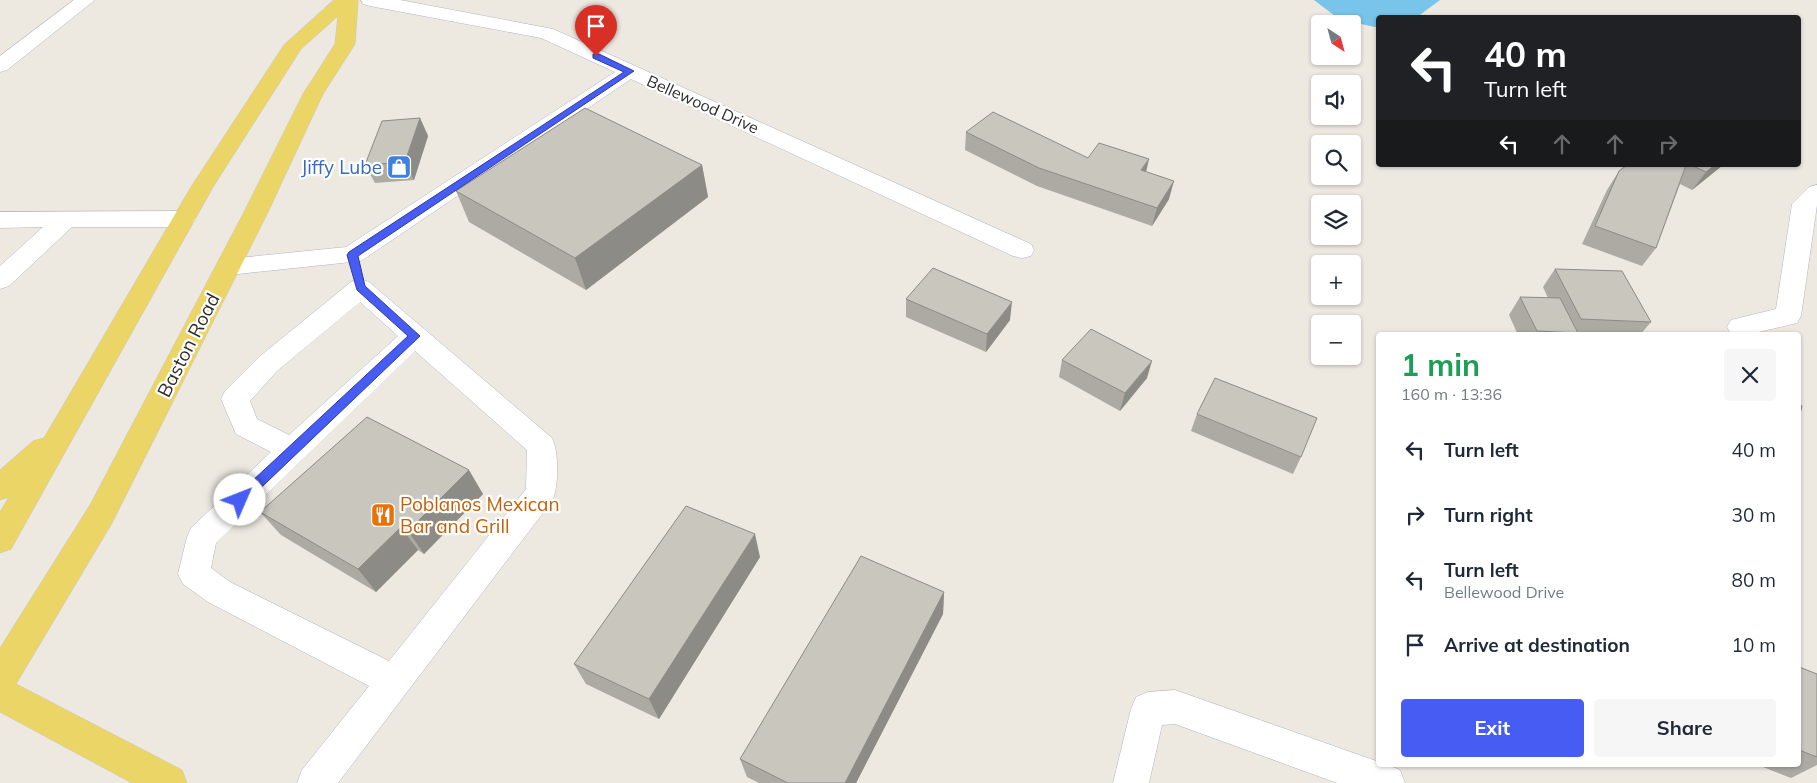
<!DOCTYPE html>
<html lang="en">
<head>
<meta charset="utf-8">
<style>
  body { margin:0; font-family:Mulish,sans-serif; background:#f6f6f7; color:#1f2937; height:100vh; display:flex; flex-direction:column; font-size:19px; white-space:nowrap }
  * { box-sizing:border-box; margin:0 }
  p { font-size:16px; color:#747a83 }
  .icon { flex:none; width:28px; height:28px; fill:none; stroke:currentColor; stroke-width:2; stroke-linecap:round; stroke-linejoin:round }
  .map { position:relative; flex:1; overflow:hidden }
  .panel { position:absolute; left:1376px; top:332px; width:425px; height:435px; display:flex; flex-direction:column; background:#fff; border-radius:5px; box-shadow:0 1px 4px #0004 }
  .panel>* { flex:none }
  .guide { position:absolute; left:1376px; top:15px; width:425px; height:152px; border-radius:5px; box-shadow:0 1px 4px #0004; background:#202124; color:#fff; overflow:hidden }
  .needle { width:32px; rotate:144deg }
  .buttons { position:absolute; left:1311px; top:15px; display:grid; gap:10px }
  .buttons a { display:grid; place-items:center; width:50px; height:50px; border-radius:5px; background:#fff; box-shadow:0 1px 4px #0004; font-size:25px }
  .pin { position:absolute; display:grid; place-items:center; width:42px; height:42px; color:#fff; margin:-51px -21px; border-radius:50% 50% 50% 0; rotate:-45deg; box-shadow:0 0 5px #0007 }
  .pin .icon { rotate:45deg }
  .me { position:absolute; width:55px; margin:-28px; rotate:46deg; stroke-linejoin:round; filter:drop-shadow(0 0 4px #0008) }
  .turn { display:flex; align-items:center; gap:18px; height:105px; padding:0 25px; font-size:22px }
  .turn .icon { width:65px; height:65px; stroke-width:2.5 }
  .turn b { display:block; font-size:35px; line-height:42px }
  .lanes { display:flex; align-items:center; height:48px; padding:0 25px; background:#0003; justify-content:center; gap:25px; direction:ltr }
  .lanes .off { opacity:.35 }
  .round { display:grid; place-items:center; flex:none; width:52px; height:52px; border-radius:5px; background:#f6f6f7 }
  .head { display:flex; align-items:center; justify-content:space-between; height:85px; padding:0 25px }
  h1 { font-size:30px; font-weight:700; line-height:38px; color:#1e9e55 }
  .cta { display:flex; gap:10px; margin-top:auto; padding:10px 25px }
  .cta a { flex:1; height:58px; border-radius:5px; background:#475cf2; color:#fff; font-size:20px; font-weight:700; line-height:58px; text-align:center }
  .cta a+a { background:#f6f6f7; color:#1f2937 }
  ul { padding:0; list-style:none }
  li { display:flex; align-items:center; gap:15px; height:65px; padding:0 25px }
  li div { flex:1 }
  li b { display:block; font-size:19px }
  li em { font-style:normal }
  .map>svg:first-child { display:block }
  .water { fill:#78c4ea }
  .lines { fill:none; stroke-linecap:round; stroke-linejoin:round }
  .minor-casing { stroke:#b3b5bf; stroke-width:1 }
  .major-casing { stroke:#c8c8c8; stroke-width:1 }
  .minor { fill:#fff; fill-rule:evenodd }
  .major { fill:#ebd567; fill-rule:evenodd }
  .wall { fill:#adaaa3 }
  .shaded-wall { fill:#8d8b85 }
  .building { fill:#c9c6be; stroke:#8d8b85 }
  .route { fill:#475cf2; stroke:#2e3c9d }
  .labels { text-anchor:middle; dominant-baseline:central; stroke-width:4.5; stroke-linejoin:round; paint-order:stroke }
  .far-street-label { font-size:16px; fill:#2c2c2c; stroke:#fff }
  .shop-label { font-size:19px; fill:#366cbe; stroke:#fff; text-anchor:end }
  .street-label { font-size:19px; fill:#2c2c2c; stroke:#fff }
  .food-label { font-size:19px; fill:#c56008; stroke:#fff; text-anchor:start }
</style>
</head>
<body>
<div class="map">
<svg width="1817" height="783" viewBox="0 0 1817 783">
  <rect width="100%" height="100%" fill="#ede8e0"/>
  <path class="water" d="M1314 0H1440L1417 17 1379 18V28L1339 19Z"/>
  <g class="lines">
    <defs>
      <g id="minor">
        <path d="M74 0H95L7 70 0 72V56Z"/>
        <path d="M361 0H400L553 29 1031 244 1034 250 1031 256 1022 258 1013 256 631 79 361 261 228 275 219 273 216 267 219 261 228 259 346 247 615 72 541 38 370 6 363 4Z"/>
        <path d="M1817 185V205L1801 316 1797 323 1746 335 1731 334 1727 327 1731 320 1776 309 1792 204 1809 187Z"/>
        <path d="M184 211 192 214 196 219 192 224 184 227H72L9 286 0 289V266L43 227 0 228V212Z"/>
        <path d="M360 279 369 282 552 438C559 452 559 487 552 501L338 783H297L302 770 369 686 208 602 183 584 178 574 187 537 191 528 271 452 236 434 221 399 225 391 259 357 351 282ZM360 302 398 336 289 435 257 419 250 401 277 371ZM415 351 527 450 526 489 389 661 230 582 211 568 216 543Z"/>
        <path d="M1175 690 1379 762V765H1388L1400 770 1405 783H1337L1175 724 1162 725 1149 783H1113L1131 709 1136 697 1148 692Z"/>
      </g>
      <path id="major" d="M334 0H358L355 44 323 94 268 212 112 523 16 684 182 770 187 783H132L0 712V648L90 505 244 212 303 94 335 44 338 16 301 49 213 187 11 549 0 553V512L9 497 0 500V470L33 441 44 438 191 187 284 45Z"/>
    </defs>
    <use href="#minor" class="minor-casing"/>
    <use href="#major" class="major-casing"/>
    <use href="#minor" class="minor"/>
    <use href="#major" class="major"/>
  </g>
  <g class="wall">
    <path d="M420 118 428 136 414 180 375 183 365 165Z"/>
    <path d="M966 132 1088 158 1146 172 1169 199 1152 226 1037 186 965 150Z"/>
    <path d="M702 165 708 197 586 290 469 222 456 191Z"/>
    <path d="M1627 165H1723L1692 190 1680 184 1656 248 1642 266 1582 244 1607 190 1619 171Z"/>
    <path d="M1555 269 1651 322 1640 335H1518L1509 315 1520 297 1548 298 1543 287Z"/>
    <path d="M906 299 1010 320 986 352 906 317Z"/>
    <path d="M1062 360 1147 378 1120 411 1059 377Z"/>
    <path d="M1197 414 1301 457 1293 474 1191 431Z"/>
    <path d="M483 494 424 554 418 550 376 592 281 535 260 512Z"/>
    <path d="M760 557 659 719 586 684 574 664Z"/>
    <path d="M944 592 943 614 856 783H759L747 777 740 759Z"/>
    <path d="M1799 667 1817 674V765L1791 778 1758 765H1799Z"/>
  </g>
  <g class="shaded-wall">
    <path d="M420 118 428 136 414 180 405 162Z"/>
    <path d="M1149 159 1145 177 1141 170Z"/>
    <path d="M702 165 708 197 586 290 575 258Z"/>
    <path d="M1715 165H1723L1692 190 1706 172Z"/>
    <path d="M1174 181 1169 199 1152 226 1157 208Z"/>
    <path d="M1012 302 1010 320 986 352 987 334Z"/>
    <path d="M1152 361 1147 378 1120 411 1125 393Z"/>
    <path d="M469 470 483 494 424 554 408 531Z"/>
    <path d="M401 527 418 550 376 592 358 569Z"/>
    <path d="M755 534 760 557 659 719 649 699Z"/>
    <path d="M944 592 943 614 856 783H845Z"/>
  </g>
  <g class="building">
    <path d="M585 108 702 165 575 258 456 191Z"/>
    <path d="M993 112 1088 158 1099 143 1149 159 1141 170 1174 181 1157 208 1039 168 966 132Z"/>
    <path d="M420 118 405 162 365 165 382 121Z"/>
    <path d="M1627 165H1686L1656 248 1595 226 1619 171Z"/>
    <path d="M1691 165H1715L1706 172Z"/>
    <path d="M933 268 1012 302 987 334 906 299Z"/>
    <path d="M1555 269 1622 271 1651 322 1581 319Z"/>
    <path d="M1520 297 1560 298 1578 333 1537 331Z"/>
    <path d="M1091 329 1152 361 1125 393 1062 360Z"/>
    <path d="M1215 378 1317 418 1301 457 1197 414Z"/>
    <path d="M1799 404 1802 406 1799 418Z"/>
    <path d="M367 417 469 470 408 531 401 527 358 569 260 512Z"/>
    <path d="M686 506 755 534 649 699 574 664Z"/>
    <path d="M861 556 944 592 845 783H788L740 759Z"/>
    <path d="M1799 667 1817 674V757L1799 750Z"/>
  </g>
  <path class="route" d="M593 54H599L634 71 358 256 365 286 420 336 245 503 240 505 236 503 234 500 236 496 408 336 357 290 347 255 349 252 624 72 593 58Z"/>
  <defs>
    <symbol id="shop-square" viewBox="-11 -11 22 22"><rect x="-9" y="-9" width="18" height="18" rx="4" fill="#3f7fe0" stroke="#fff"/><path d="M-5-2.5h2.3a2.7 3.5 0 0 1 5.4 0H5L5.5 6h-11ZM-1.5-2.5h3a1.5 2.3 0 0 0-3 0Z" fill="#fff"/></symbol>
    <symbol id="restaurant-square" viewBox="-11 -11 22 22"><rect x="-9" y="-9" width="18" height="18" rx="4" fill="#e8710a" stroke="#fff"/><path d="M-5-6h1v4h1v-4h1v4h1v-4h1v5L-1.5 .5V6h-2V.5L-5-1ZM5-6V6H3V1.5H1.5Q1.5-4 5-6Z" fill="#fff"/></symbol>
  </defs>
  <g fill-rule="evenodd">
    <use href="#shop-square" x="385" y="153" width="28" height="28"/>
    <use href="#restaurant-square" x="369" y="501" width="28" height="28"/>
  </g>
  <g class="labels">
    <g class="far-street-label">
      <text transform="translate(703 104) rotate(24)">Bellewood Drive</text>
    </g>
    <g class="shop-label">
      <text x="382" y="167">Jiffy Lube</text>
    </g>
    <g class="street-label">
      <text transform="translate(188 345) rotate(-63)">Baston Road</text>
    </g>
    <g class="food-label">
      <text x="400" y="504">Poblanos Mexican<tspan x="400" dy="22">Bar and Grill</tspan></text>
    </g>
  </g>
</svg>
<div class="buttons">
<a><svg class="needle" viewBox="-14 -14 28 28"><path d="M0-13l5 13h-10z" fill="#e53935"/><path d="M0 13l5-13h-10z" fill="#747a83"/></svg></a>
<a><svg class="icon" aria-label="sound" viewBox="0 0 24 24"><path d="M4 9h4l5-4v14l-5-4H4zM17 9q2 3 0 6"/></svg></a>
<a><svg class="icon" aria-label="search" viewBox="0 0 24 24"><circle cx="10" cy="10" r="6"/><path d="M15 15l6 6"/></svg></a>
<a><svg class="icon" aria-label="layers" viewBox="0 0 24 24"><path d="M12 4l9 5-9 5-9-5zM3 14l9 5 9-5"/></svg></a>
<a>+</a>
<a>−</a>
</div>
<div class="pin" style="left:596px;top:56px;background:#d93025"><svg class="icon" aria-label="arrive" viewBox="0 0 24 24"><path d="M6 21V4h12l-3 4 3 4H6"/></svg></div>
<svg class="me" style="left:240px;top:500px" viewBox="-20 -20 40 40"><circle r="19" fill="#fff"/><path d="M0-13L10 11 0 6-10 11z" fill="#475cf2"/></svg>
<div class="guide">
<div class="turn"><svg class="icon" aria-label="left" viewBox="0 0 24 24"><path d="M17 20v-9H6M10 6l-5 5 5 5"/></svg><div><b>40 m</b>Turn left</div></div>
<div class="lanes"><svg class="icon" aria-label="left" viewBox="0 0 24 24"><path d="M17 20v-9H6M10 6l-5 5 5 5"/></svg><svg class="icon off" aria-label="ahead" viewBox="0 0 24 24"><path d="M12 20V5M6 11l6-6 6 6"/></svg><svg class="icon off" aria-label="ahead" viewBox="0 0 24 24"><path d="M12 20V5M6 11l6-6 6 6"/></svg><svg class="icon off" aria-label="right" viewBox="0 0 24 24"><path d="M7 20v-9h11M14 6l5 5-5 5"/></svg></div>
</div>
<section class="panel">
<div class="head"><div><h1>1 min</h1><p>160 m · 13:36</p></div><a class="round"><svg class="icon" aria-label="close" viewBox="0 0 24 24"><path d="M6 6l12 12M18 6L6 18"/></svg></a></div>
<ul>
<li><svg class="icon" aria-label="left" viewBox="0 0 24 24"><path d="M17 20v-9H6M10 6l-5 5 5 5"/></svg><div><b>Turn left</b></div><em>40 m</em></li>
<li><svg class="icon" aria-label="right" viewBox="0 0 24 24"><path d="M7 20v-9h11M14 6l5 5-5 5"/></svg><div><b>Turn right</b></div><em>30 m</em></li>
<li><svg class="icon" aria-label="left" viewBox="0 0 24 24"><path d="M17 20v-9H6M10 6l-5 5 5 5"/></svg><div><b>Turn left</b><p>Bellewood Drive</p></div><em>80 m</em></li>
<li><svg class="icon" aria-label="arrive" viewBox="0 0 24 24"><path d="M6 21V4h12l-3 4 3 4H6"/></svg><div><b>Arrive at destination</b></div><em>10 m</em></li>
</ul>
<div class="cta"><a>Exit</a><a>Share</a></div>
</section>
</div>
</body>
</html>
